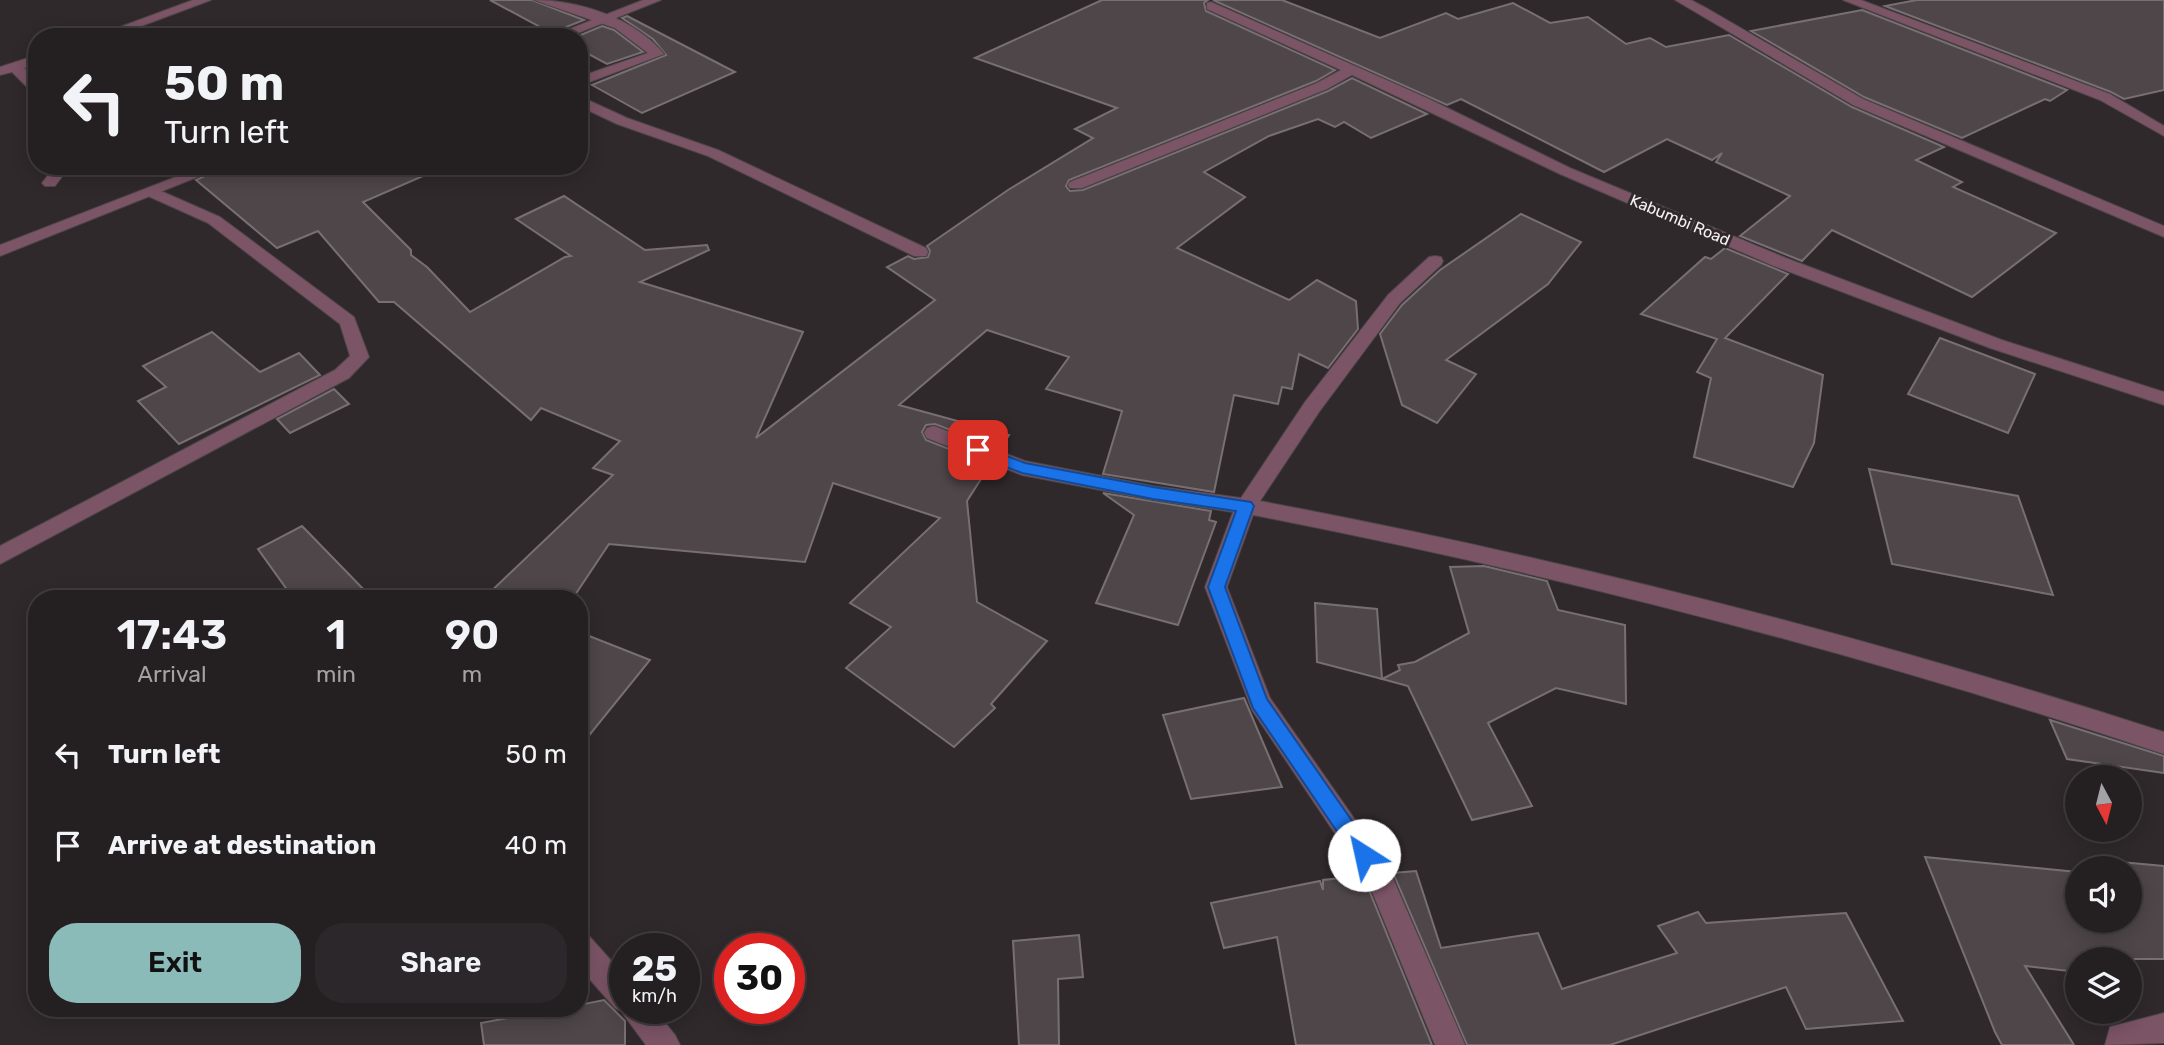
<!DOCTYPE html>
<html lang="en">
<head>
<meta charset="utf-8">
<style>
  body { margin:0; font-family:Rubik,sans-serif; background:#2c272a; color:#f1f3f6; height:100vh; display:flex; flex-direction:column; font-size:26px; white-space:nowrap }
  * { box-sizing:border-box; margin:0 }
  p { font-size:23px; color:#a3a2a5 }
  .icon { flex:none; width:38px; height:38px; fill:none; stroke:currentColor; stroke-width:2; stroke-linecap:round; stroke-linejoin:round }
  .map { position:relative; flex:1; overflow:hidden }
  .drawer { position:absolute; left:28px; top:590px; width:560px; height:427px; display:flex; flex-direction:column; background:#241f21; border-radius:28px; box-shadow:0 4px 18px #0003,0 0 0 2px #413d3f }
  .drawer>* { flex:none }
  .guide { position:absolute; left:28px; top:28px; width:560px; height:147px; border-radius:28px; box-shadow:0 4px 18px #0003,0 0 0 2px #413d3f; background:#241f21; color:#f1f3f6; overflow:hidden }
  .needle { width:46px; rotate:173deg }
  .fabs { position:absolute; left:2065px; top:765px; display:grid; gap:14px }
  .fabs a { display:grid; place-items:center; width:77px; height:77px; border-radius:50%; background:#241f21; box-shadow:0 4px 18px #0003,0 0 0 2px #413d3f; font-size:35px }
  .speed { position:absolute; left:609px; top:933px; display:flex; gap:14px; font-size:35px; font-weight:700; text-align:center }
  .speed>* { display:grid; place-content:center; width:91px; height:91px; border-radius:50%; background:#241f21; box-shadow:0 4px 18px #0003,0 0 0 2px #413d3f; line-height:1 }
  .speed small { font-size:18px; font-weight:400 }
  .speed .limit { border:10px solid #d22; background:#fff; color:#111 }
  .pin { position:absolute; display:grid; place-items:center; width:60px; height:60px; color:#fff; margin:-30px; border-radius:14px; box-shadow:0 4px 10px #0006 }
  .me { position:absolute; width:77px; margin:-38px; rotate:325deg; stroke-linejoin:round; filter:drop-shadow(0 0 5px #0008) }
  .turn { display:flex; align-items:center; gap:24px; height:147px; padding:0 21px; font-size:32px }
  .turn .icon { width:91px; height:91px; stroke-width:2.5 }
  .turn b { display:block; font-size:49px; line-height:60px }
  .eta { display:flex; justify-content:space-evenly; align-items:center; height:119px; text-align:center }
  .eta b { font-size:42px; font-weight:600; line-height:49px }
  .cta { display:flex; gap:14px; margin-top:auto; padding:14px 21px }
  .cta a { flex:1; height:80px; border-radius:28px; background:#8bbbb9; color:#111; font-size:28px; font-weight:600; line-height:80px; text-align:center }
  .cta a+a { background:#2c272a; color:#f1f3f6 }
  ul { padding:0; list-style:none }
  li { display:flex; align-items:center; gap:21px; height:91px; padding:0 21px }
  li div { flex:1 }
  li b { display:block; font-size:26px }
  li em { font-style:normal }
  .map>svg:first-child { display:block }
  .building { fill:#4e4649; stroke:#786f72; stroke-width:2 }
  .lines { fill:none; stroke-linecap:round; stroke-linejoin:round }
  .lane-casing { stroke:#4c4548; stroke-width:2 }
  .street-casing { stroke:#4c4548; stroke-width:2 }
  .lane { fill:#7b5465; fill-rule:evenodd }
  .street { fill:#7b5465; fill-rule:evenodd }
  .route { fill:#1a73e8; stroke:#114b97; stroke-width:2 }
  .labels { text-anchor:middle; dominant-baseline:central; stroke-width:6; stroke-linejoin:round; paint-order:stroke }
  .far-street-label { font-size:16px; fill:#f5f0f2; stroke:#30292c }
</style>
</head>
<body>
<div class="map">
<svg width="2164" height="1045" viewBox="0 0 2164 1045">
  <rect width="100%" height="100%" fill="#30292c"/>
  <g class="building">
    <path d="M490 0H532L584 20 551 33Z"/>
    <path d="M1102 0H1208L1204 3 1206 11 1335 70 1316 81 1069 180 1066 186 1070 191 1083 190 1328 91 1352 78 1427 114 1371 138 1344 122 1335 127 1318 119 1269 136 1204 172 1245 197 1177 248 1289 300 1317 280 1356 301 1358 329 1328 368 1299 354 1292 389 1282 387 1278 404 1234 395 1214 492 1103 474 1122 411 1046 389 1069 357 987 330 899 405 1009 435 1000 449 935 424 926 425 922 432 926 440 990 465 967 501 977 602 1047 641 991 704 995 708 954 747 846 668 891 627 850 603 940 518 833 483 805 562 609 544 573 598H484L613 475 593 468 620 441 541 408 531 420 394 302H379L318 231 277 248 196 180 227 166H446L363 202 411 250V255L427 267 470 312 565 257 571 256 516 219 564 196 645 250 707 245 709 250 640 282 803 332 756 438 935 300 887 267 908 256 914 259 928 257 930 251 927 246 1008 190 1093 138 1075 129 1117 108 975 58Z"/>
    <path d="M1213 0H1282L1380 38 1446 13 1458 19 1513 3 1550 23 1588 17 1626 44 1650 38 1666 47 1729 35 1852 107 1944 147 1916 160 1962 182 1953 187 2056 233 1972 297 1832 230 1802 261 1740 236 1790 196 1716 162 1722 153 1712 160 1667 139 1604 172 1461 99 1447 105Z"/>
    <path d="M1917 0H2164V90L2124 99 2111 92 1885 6Z"/>
    <path d="M1862 10 2067 90 2050 101 2045 99 1962 138 1864 97 1751 31Z"/>
    <path d="M627 16 735 72 642 113 592 85 666 55 653 39 622 18Z"/>
    <path d="M602 26 614 30 643 52 607 64 579 49V37H576Z"/>
    <path d="M1521 214 1581 242 1548 284 1446 360 1476 374 1437 423 1402 405 1380 334 1402 305 1440 270Z"/>
    <path d="M1725 248 1788 274 1725 338 1823 375 1814 443 1793 487 1694 457 1711 378 1697 372 1717 339 1641 314 1705 257 1711 259Z"/>
    <path d="M212 332 260 372 299 353 320 375 179 444 138 401 166 387 143 366Z"/>
    <path d="M1940 338 2035 374 2008 433 1908 394Z"/>
    <path d="M334 389 349 404 290 433 277 419Z"/>
    <path d="M1869 469 2018 496 2053 595 1892 564Z"/>
    <path d="M1103 493 1211 511 1209 520 1216 522 1178 625 1096 603 1134 515Z"/>
    <path d="M302 526 372 598H293L258 549Z"/>
    <path d="M1484 566 1547 581 1558 610 1625 625 1626 704 1556 688 1488 723 1532 806 1472 820 1408 686 1382 679 1400 670 1398 665 1415 662 1469 633 1450 567Z"/>
    <path d="M1315 603 1377 609 1382 679 1317 662Z"/>
    <path d="M579 632 650 660 579 748Z"/>
    <path d="M1244 698 1282 787 1191 799 1163 715Z"/>
    <path d="M2050 720 2164 756V773L2067 759Z"/>
    <path d="M1925 857 2077 872V920H2130V868H2102L2098 860 2164 866V959H2077V972L2025 966 2074 1045H2002L1995 1032Z"/>
    <path d="M1416 871 1441 948 1538 933 1562 989 1677 953 1658 926 1698 912 1706 923 1846 913 1903 1021 1806 1029 1786 987 1610 1045H1467L1393 873Z"/>
    <path d="M1360 876 1367 885 1432 1045H1296L1277 937 1224 948 1211 903 1320 881 1323 890V880Z"/>
    <path d="M1079 935 1083 977 1058 979 1059 1045H1019L1013 941Z"/>
    <path d="M604 1000 625 1021V1045H484L481 1023 561 1008H579V1005Z"/>
  </g>
  <g class="lines">
    <defs>
      <g id="lane">
        <path d="M534 0C578 0 635 18 664 54L579 86V77L648 53 615 28Z"/>
        <path d="M579 96 627 118 718 150 926 248 928 252 926 256H914L708 156 617 124 579 106Z"/>
        <path d="M154 188 220 217 354 317 369 357 349 378 0 564V546L335 370 350 356 340 324 208 223 148 196 146 193Z"/>
      </g>
      <g id="street">
        <path d="M193 0H211L112 37H93Z"/>
        <path d="M643 0H661L568 37H549Z"/>
        <path d="M1675 0H1691L1708 9 1863 99 2164 226V237L1853 105Z"/>
        <path d="M1843 0H1861L2110 94 2164 126V136L2100 100Z"/>
        <path d="M1211 2 1427 98 1570 168 1786 258 2002 340 2164 392V405L1990 348 1774 266 1560 174 1352 75 1327 89 1082 188H1070L1068 185 1070 182 1317 83 1341 70 1207 9V3Z"/>
        <path d="M37 55V64L24 68 37 81V93L32 92 12 72 0 75V67Z"/>
        <path d="M55 166H70L55 186H45L42 183Z"/>
        <path d="M204 166H225L0 256V245Z"/>
        <path d="M1435 256 1441 257 1443 261 1441 265 1400 303 1319 412 1260 501C1567 559 1867 636 2164 732V754C1865 654 1562 575 1253 515L1227 587 1270 698 1388 867 1465 1045H1435L1369 884 1252 710 1205 587 1233 512 1153 500 1022 475 927 438 924 433 927 428 934 426 1025 461 1153 486 1241 498 1305 402 1388 295 1429 257Z"/>
        <path d="M579 932 589 936 625 976V1008H653L675 1035 680 1045H646L621 1011 615 1008 579 967Z"/>
        <path d="M2164 1013V1043L2105 1045 2110 1027Z"/>
      </g>
    </defs>
    <use href="#lane" class="lane-casing"/>
    <use href="#street" class="street-casing"/>
    <use href="#lane" class="lane"/>
    <use href="#street" class="street"/>
  </g>
  <path class="route" d="M978 445 1025 463 1153 487 1251 502 1254 506 1225 587 1267 699 1371 848 1374 855 1371 861 1364 864 1357 861 1253 708 1208 587 1236 511 1153 499 1022 473 973 454 971 450Z"/>
  <g class="labels">
    <g class="far-street-label">
      <text transform="translate(1680 220) rotate(23)">Kabumbi Road</text>
    </g>
  </g>
</svg>
<div class="fabs">
<a><svg class="needle" viewBox="-14 -14 28 28"><path d="M0-13l5 13h-10z" fill="#e53935"/><path d="M0 13l5-13h-10z" fill="#a3a2a5"/></svg></a>
<a><svg class="icon" aria-label="sound" viewBox="0 0 24 24"><path d="M4 9h4l5-4v14l-5-4H4zM17 9q2 3 0 6"/></svg></a>
<a><svg class="icon" aria-label="layers" viewBox="0 0 24 24"><path d="M12 4l9 5-9 5-9-5zM3 14l9 5 9-5"/></svg></a>
</div>
<div class="speed"><div>25<small>km/h</small></div><div class="limit">30</div></div>
<div class="pin" style="left:978px;top:450px;background:#d93025"><svg class="icon" aria-label="arrive" viewBox="0 0 24 24"><path d="M6 21V4h12l-3 4 3 4H6"/></svg></div>
<svg class="me" style="left:1364px;top:855px" viewBox="-20 -20 40 40"><circle r="19" fill="#fff"/><path d="M0-13L10 11 0 6-10 11z" fill="#1a73e8"/></svg>
<div class="guide">
<div class="turn"><svg class="icon" aria-label="left" viewBox="0 0 24 24"><path d="M17 20v-9H6M10 6l-5 5 5 5"/></svg><div><b>50 m</b>Turn left</div></div>
</div>
<section class="drawer">
<div class="eta">
<div><b>17:43</b><p>Arrival</p></div>
<div><b>1</b><p>min</p></div>
<div><b>90</b><p>m</p></div>
</div>
<ul>
<li><svg class="icon" aria-label="left" viewBox="0 0 24 24"><path d="M17 20v-9H6M10 6l-5 5 5 5"/></svg><div><b>Turn left</b></div><em>50 m</em></li>
<li><svg class="icon" aria-label="arrive" viewBox="0 0 24 24"><path d="M6 21V4h12l-3 4 3 4H6"/></svg><div><b>Arrive at destination</b></div><em>40 m</em></li>
</ul>
<div class="cta"><a>Exit</a><a>Share</a></div>
</section>
</div>
</body>
</html>
